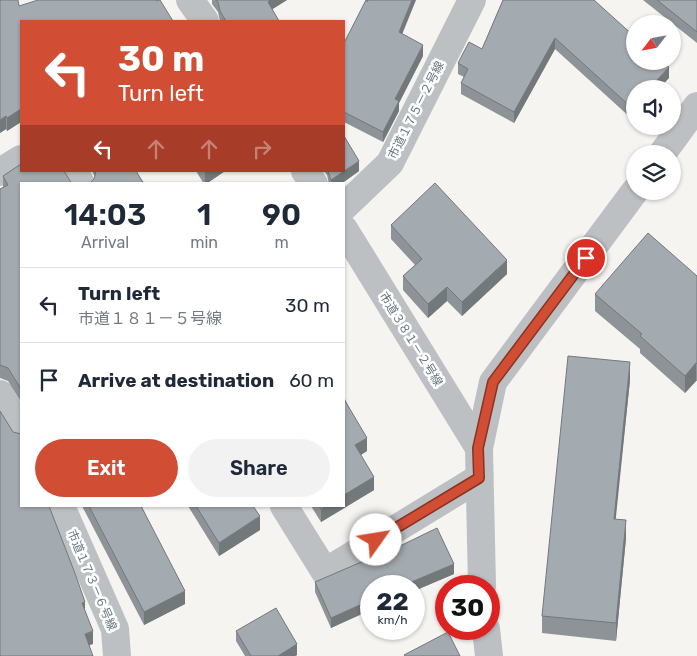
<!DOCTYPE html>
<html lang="en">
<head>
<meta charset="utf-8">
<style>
  body { margin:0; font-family:Rubik,"Noto Sans JP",sans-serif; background:#f2f2f3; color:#1f2937; height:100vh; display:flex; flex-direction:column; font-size:19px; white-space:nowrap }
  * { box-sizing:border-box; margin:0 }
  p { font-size:16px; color:#747a83 }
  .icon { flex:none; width:28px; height:28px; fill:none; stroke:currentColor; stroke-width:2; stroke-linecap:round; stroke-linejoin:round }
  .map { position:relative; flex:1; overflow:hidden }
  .sheet { position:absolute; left:20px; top:182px; width:325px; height:325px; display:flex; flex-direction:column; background:#fff; border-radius:0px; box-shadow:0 1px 4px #0004 }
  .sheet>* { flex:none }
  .hud { position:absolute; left:20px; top:20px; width:325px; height:152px; border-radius:0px; box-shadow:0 1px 4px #0004; background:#d14d34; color:#fff; overflow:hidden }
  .needle { width:32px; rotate:238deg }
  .controls { position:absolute; left:626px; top:15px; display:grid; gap:10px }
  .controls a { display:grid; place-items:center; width:55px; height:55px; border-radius:50%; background:#fff; box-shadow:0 1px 4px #0004; font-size:25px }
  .speed { position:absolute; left:360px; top:575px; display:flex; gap:10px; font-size:25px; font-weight:700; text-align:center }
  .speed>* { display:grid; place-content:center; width:65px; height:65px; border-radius:50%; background:#fff; box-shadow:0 1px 4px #0004; line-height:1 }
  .speed small { font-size:12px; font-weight:400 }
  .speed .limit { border:8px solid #d22; background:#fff; color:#111 }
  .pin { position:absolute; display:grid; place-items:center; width:42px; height:42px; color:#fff; margin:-21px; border:2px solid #fff; border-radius:50%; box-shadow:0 1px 5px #0007 }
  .me { position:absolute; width:55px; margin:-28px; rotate:58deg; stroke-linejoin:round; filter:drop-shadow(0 0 4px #0008) }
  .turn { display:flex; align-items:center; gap:18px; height:105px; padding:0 15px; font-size:22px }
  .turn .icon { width:65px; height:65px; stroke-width:2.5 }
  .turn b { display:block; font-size:35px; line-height:42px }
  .lanes { display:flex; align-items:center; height:48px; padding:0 15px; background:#0003; justify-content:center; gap:25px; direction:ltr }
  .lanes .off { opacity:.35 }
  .eta { display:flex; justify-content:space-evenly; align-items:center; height:85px; text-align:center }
  .eta b { font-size:30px; font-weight:600; line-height:35px }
  .button { display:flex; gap:10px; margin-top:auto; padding:10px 15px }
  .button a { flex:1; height:58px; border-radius:30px; background:#d14d34; color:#fff; font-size:20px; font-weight:600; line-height:58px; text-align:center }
  .button a+a { background:#f2f2f3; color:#1f2937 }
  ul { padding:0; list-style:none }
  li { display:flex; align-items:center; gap:15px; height:75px; padding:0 15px; border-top:1px solid #e0e1e3 }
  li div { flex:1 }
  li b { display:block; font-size:19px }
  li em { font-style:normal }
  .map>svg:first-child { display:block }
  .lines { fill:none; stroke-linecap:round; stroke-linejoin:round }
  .minor { stroke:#bcc0c3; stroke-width:28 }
  .wall { fill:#8d9397 }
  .shaded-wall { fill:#73787b }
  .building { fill:#a4abb0; stroke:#73787b }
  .route-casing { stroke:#883222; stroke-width:12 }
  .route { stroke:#d14d34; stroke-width:9 }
  .labels { text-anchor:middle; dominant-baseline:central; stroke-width:5; stroke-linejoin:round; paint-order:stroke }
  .street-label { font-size:12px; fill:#66767f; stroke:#fff }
</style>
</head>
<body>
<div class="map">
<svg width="697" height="656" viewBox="0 0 697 656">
  <rect width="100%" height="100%" fill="#f5f4f1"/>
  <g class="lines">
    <g class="minor">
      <path d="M190 0 205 21"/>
      <path d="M662 154 697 106"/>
      <path d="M74 171 81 184"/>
      <path d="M305 171 314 184"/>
      <path d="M0 172 21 159"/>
      <path d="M344 207 390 163 472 0"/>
      <path d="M344 229 479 448"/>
      <path d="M0 394 21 432"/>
      <path d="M61 506 115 629 117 656"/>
      <path d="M284 506 325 572 479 478"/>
      <path d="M482 586 479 448 493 382 635 191"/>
      <path d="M486 629 489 656"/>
    </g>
  </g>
  <g class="wall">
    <path d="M212 0H287L272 9 279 21H220L218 12 212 4Z"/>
    <path d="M503 0 669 78 635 89V115L632 119 555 49 514 123 461 94V83L464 77 458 74V63L482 49Z"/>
    <path d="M643 0H697V43Z"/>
    <path d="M19 6 173 21H21V122L7 131 6 129 0 133Z"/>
    <path d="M402 34 423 56 399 103V111L383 142 344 122V43Z"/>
    <path d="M92 171H136L94 179 95 177Z"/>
    <path d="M196 171H225L206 184H204Z"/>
    <path d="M324 171H359L341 184H329L327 175Z"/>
    <path d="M3 176 21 184V402L8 381 0 378V189L3 188Z"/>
    <path d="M391 225 507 274 462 316 447 301 428 318 403 290V276L415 265 391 239Z"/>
    <path d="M697 276V381H696L685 393 640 353V349L595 311V294Z"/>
    <path d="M630 380 615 519 626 538 616 641 542 633V616Z"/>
    <path d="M345 399 367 451 361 455 374 490 321 522 311 506H344Z"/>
    <path d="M82 506H141L185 604 144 625Z"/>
    <path d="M188 506H253L260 530 219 556Z"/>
    <path d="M367 562 454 574 414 591V586L331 628 315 592V582Z"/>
    <path d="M236 631 297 655 295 656H245L236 641Z"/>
  </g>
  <g class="shaded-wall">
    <path d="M270 0H287L268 12V2Z"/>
    <path d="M412 0H416L399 42V32Z"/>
    <path d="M555 38V49L514 123V112Z"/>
    <path d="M423 45V56L399 103V111L383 142V132L395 99Z"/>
    <path d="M669 67V78L659 89H649Z"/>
    <path d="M635 104V115L632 119V108Z"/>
    <path d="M21 109V122L7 131V118Z"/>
    <path d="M6 116V129L0 133V120Z"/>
    <path d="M359 161V171L341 184H331V180Z"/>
    <path d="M205 171H225L206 184H205Z"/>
    <path d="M507 260V274L462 316V302Z"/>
    <path d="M447 287V301L428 318V304Z"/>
    <path d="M630 362V380L614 536V519Z"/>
    <path d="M696 363V381L685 393V376Z"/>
    <path d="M345 386V399L344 400V387Z"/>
    <path d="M367 438V451L355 458V445Z"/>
    <path d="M374 477V490L321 522V509L326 506H344V495Z"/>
    <path d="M260 516V530L219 556V543Z"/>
    <path d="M626 520V538L616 641V623Z"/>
    <path d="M454 564V574L414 591V586H402Z"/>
    <path d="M185 591V604L144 625V612Z"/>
    <path d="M371 600V610L331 628V618Z"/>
    <path d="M85 602V615L82 603Z"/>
    <path d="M93 631V644L85 647V634Z"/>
    <path d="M297 644V655L295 656H278Z"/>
  </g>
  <g class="building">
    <path d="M0 0H18L19 6 38 0H156V1L160 0 173 21H21V109L7 118 6 116 0 120Z"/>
    <path d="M216 0H270L268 2 279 21H226L220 11 218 2Z"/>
    <path d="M366 0H367V2L368 0H412L399 32 423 45 395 99 399 101 383 132 344 112V43Z"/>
    <path d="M503 0H594L635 37V61H662L669 67 649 89H635V104L632 108 555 38 514 112 461 83 468 69 458 63 469 42 482 49Z"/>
    <path d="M657 0H697V32Z"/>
    <path d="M344 136 359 161 331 180 328 171H344Z"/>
    <path d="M21 164V171H64L72 184H21V389L8 368 0 365V189L8 185 3 176Z"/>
    <path d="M96 171H136L144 184H89L94 179Z"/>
    <path d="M435 183 507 260 462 302 447 287 428 304 403 276 422 259 391 225Z"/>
    <path d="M648 233 697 276V364L696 363 685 376 640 336 642 334 595 294Z"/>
    <path d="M568 356 630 362 614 519 626 520 616 623 542 616Z"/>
    <path d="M344 399 367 438 355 445 374 477 344 495Z"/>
    <path d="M0 411 13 432 21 434V506H49L76 576 85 602 82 603 93 631 85 634 93 656H0Z"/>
    <path d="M89 506H141L185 591 144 612Z"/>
    <path d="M196 506H253L260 516 219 543Z"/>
    <path d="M319 506H326L321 509Z"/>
    <path d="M437 528 454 564 402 586H371V600L331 618 315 582 366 560 367 562Z"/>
    <path d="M276 608 297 644 278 656H251L236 631Z"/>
    <path d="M448 632 460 656H405L404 655Z"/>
  </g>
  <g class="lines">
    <defs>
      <path id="route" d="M376 540 479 478 478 448 493 382 586 258"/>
    </defs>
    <use href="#route" class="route-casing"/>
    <use href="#route" class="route"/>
  </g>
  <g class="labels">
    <g class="street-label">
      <text transform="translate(416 110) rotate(-63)">市道１７５－２号線</text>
      <text transform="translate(411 339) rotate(58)">市道３８１－２号線</text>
      <text transform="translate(92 580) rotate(67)">市道１７３－６号線</text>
    </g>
  </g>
</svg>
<div class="controls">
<a><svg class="needle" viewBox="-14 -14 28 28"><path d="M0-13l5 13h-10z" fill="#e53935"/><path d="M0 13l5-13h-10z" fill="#747a83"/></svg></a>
<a><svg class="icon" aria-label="sound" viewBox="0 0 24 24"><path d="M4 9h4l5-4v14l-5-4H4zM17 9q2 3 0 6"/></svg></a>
<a><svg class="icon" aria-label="layers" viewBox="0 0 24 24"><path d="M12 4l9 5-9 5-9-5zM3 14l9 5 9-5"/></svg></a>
</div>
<div class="speed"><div>22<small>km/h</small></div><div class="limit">30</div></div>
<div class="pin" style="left:586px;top:258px;background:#d93025"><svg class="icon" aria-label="arrive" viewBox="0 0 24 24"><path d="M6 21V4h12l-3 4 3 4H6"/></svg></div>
<svg class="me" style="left:376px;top:540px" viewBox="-20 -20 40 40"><circle r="19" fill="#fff"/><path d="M0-13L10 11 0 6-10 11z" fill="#d14d34"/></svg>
<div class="hud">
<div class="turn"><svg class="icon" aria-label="left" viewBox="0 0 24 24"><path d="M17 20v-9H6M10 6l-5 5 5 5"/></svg><div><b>30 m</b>Turn left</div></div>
<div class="lanes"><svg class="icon" aria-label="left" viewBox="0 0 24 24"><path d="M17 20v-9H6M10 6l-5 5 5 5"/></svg><svg class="icon off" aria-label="ahead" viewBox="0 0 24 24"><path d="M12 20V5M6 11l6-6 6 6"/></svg><svg class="icon off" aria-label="ahead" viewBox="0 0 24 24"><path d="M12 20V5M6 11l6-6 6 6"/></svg><svg class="icon off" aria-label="right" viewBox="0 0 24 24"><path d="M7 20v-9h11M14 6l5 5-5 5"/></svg></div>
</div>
<section class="sheet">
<div class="eta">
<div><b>14:03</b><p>Arrival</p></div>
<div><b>1</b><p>min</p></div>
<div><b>90</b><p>m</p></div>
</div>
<ul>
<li><svg class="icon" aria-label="left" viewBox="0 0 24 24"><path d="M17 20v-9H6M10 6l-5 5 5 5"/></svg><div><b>Turn left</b><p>市道１８１－５号線</p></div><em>30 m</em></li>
<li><svg class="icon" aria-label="arrive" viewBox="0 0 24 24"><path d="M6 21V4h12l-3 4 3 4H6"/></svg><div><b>Arrive at destination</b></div><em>60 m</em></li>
</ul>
<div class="button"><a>Exit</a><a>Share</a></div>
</section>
</div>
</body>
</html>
